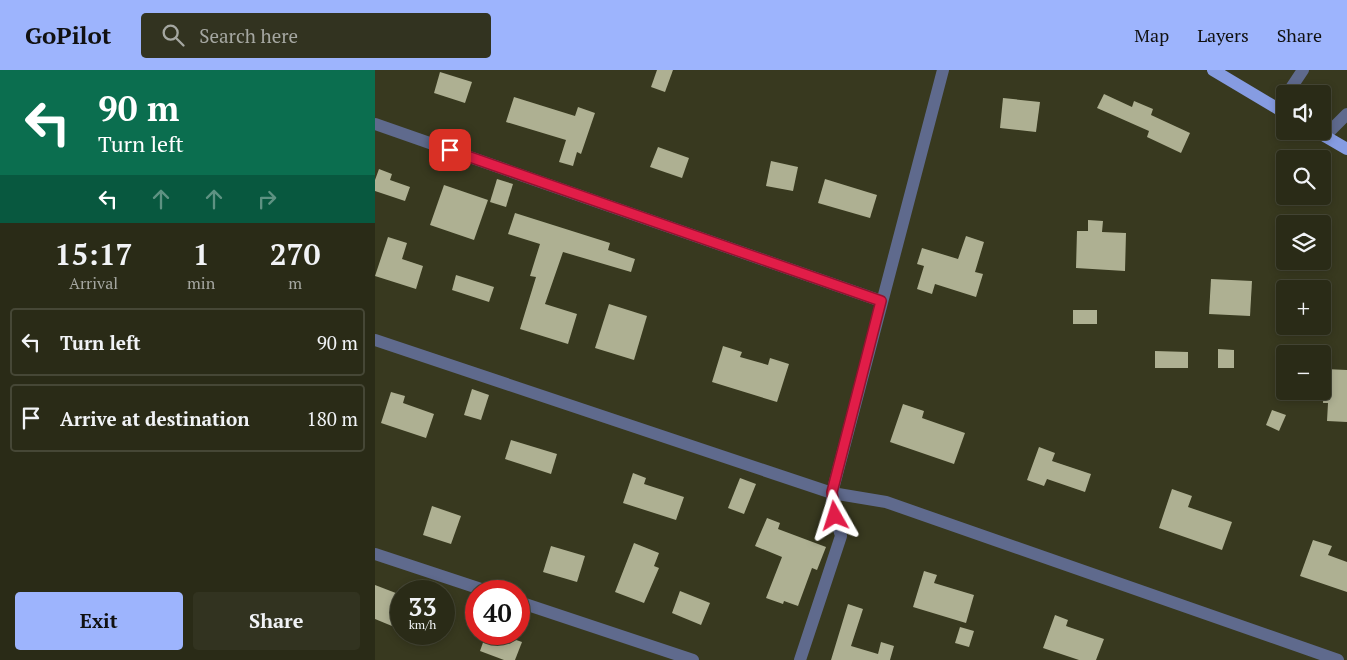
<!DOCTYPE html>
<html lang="en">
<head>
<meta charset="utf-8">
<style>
  body { margin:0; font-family:"PT Serif",serif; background:#323320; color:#f1f3f6; height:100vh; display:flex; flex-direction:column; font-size:19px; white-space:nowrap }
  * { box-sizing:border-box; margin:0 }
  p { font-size:16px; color:#a5a7a1 }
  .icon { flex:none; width:28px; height:28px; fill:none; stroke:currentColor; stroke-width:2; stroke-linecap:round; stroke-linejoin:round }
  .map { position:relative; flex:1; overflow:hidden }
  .drawer { display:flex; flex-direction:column; background:#2a2b17; width:375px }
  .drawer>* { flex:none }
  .top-card { background:#0b6e4f; color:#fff; overflow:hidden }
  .buttons { position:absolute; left:901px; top:15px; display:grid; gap:10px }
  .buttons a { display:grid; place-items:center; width:55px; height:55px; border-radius:5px; background:#2a2b17; box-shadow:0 2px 8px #0003,0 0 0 1px #464736; font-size:25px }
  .speed { position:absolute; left:15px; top:510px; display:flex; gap:10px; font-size:25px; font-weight:700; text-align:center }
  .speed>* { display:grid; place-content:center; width:65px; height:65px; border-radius:50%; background:#2a2b17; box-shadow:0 2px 8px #0003,0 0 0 1px #464736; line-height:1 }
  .speed small { font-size:12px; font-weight:400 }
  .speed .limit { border:8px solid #d22; background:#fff; color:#111 }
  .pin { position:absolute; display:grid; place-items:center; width:42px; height:42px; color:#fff; margin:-21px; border-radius:10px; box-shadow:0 2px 8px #0006 }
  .me { position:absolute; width:55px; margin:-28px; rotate:354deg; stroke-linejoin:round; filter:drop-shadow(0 0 4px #0008) }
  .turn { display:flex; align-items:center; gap:18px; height:105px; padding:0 15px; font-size:22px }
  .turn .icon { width:65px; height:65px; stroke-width:2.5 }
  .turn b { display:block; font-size:35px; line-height:42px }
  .lanes { display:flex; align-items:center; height:48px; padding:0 15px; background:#0003; justify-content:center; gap:25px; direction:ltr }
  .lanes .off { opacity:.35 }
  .eta { display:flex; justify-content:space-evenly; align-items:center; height:85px; text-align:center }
  .eta b { font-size:30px; font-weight:600; line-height:35px }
  .cta { display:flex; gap:10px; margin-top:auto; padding:10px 15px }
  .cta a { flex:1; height:58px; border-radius:5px; background:#9db4fd; color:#111; font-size:20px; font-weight:600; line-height:58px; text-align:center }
  .cta a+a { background:#323320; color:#f1f3f6 }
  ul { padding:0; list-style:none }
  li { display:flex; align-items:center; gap:15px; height:68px; margin:0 10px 8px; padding:0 5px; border:2px solid #464736; border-radius:5px }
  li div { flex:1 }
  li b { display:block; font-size:19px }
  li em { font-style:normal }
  header { display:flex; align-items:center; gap:30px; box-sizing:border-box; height:70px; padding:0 25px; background:#9db4fd; color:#111 }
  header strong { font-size:24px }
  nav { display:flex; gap:28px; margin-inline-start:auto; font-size:18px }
  .search { width:350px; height:45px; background:#323320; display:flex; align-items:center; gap:12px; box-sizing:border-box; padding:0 18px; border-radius:5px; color:#a5a7a1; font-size:19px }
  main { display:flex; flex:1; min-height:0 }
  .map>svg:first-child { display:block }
  .building { fill:#aeb092 }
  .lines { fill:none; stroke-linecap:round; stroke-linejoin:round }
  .minor { stroke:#5f6a8d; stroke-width:12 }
  .major { stroke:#869ce2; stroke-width:12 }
  .route-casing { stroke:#92132f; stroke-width:12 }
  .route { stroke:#e11d48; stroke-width:9 }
</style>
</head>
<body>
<header>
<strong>GoPilot</strong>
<div class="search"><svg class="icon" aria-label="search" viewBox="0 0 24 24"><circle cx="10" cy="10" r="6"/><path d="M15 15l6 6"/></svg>Search here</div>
<nav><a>Map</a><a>Layers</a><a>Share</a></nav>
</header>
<main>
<section class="drawer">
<div class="top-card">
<div class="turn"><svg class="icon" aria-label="left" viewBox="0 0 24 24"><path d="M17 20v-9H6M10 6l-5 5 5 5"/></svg><div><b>90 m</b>Turn left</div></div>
<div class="lanes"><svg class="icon" aria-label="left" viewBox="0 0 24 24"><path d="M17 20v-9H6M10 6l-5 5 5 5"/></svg><svg class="icon off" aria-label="ahead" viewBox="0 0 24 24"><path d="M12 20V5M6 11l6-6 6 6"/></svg><svg class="icon off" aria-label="ahead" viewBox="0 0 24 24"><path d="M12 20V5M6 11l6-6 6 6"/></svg><svg class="icon off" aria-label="right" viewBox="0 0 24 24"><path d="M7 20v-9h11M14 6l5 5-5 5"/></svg></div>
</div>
<div class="eta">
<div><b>15:17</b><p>Arrival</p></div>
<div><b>1</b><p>min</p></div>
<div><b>270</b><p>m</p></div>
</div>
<ul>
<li><svg class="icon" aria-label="left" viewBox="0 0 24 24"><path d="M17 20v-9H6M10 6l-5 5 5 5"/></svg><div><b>Turn left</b></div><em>90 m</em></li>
<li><svg class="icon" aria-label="arrive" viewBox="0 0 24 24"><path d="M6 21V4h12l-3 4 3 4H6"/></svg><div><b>Arrive at destination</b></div><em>180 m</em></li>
</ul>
<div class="cta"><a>Exit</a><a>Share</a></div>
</section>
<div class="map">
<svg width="972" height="590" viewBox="0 0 972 590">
  <rect width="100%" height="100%" fill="#38391f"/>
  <g class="building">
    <path d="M282 0H298L290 22 276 17Z"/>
    <path d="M65 2 97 12 90 33 59 23Z"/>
    <path d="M729 24 757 37 759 31 778 39 776 45 815 63 806 83 772 67 774 61 722 38Z"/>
    <path d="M139 27 200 46 203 37 220 43 206 84 202 82 198 96 184 92 191 70 131 52Z"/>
    <path d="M628 28 665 32 661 62 625 58Z"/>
    <path d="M283 77 314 88 307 108 275 97Z"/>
    <path d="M396 91 423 97 418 121 391 116Z"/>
    <path d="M4 99 17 104 15 110 35 117 30 131 0 121V110Z"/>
    <path d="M122 109 138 114 131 137 115 132Z"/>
    <path d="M450 109 502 125 495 148 443 133Z"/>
    <path d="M69 115 113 130 99 170 55 155Z"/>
    <path d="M140 143 235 173 233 180 260 189 256 202 188 182 170 234 202 244 193 274 145 259 161 207 155 206 165 174 133 164Z"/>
    <path d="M713 150 728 151 727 162 751 163 750 201 701 198 702 161H713Z"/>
    <path d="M591 166 609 172 600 202 608 204 601 227 560 214 557 224 542 219 549 196 542 194 547 178 583 189Z"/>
    <path d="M13 167 32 173 27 189 48 196 41 219 0 206Z"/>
    <path d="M81 205 119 217 114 232 77 220Z"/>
    <path d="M836 209 877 211 875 246 834 244Z"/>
    <path d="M234 234 272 246 259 290 220 278Z"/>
    <rect x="698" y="240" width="24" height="14"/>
    <path d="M348 276 367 282 365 287 393 295 395 288 414 294 402 332 337 312Z"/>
    <path d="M843 279 859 280V298H843Z"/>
    <path d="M780 281 813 282V298H780Z"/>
    <path d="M950 299 972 300V352L952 351 953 333H948Z"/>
    <path d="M97 319 114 325 106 350 89 345Z"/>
    <path d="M16 322 30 326 28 333 59 344 51 368 6 353Z"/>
    <path d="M528 334 549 341 547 348 590 363 579 394 515 372Z"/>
    <path d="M897 340 911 345 904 361 891 355Z"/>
    <path d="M136 370 182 384 176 404 130 389Z"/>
    <path d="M664 377 680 383 677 391 716 404 710 422 672 409 669 416 652 410Z"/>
    <path d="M258 403 271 408 269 414 309 427 301 450 248 433Z"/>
    <path d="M365 408 381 414 369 444 353 438Z"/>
    <path d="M797 419 817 426 813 437 857 452 847 480 784 458Z"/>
    <path d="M57 436 86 446 76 474 48 465Z"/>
    <path d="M392 448 405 453 403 459 451 477 442 500 437 498 423 536 409 531 408 534 391 528 407 487 380 476Z"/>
    <path d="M938 470 957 476 953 485 972 492V522L925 506Z"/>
    <path d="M259 473 284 483 279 496 284 498 269 533 240 522Z"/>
    <path d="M176 476 210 486 202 512 168 502Z"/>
    <path d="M549 501 562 505 559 513 599 525 591 553 538 537Z"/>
    <path d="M0 515 26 525V532L17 556 0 549Z"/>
    <path d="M305 521 335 533 326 555 297 543Z"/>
    <path d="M473 534 488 539 476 576 503 584 506 572 519 576 515 590H456Z"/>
    <path d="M680 545 693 550 691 556 729 569 721 590H704L668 578Z"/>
    <path d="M585 557 599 561 594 577 580 573Z"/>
    <path d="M111 564H123L147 572 140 590H129L105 581Z"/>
  </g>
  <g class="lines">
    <g class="minor">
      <path d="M912 24 928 0"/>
      <path d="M0 54 506 231"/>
      <path d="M950 66 972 44"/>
      <path d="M0 270 457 423 511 432 963 590"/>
      <path d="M0 484 112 521"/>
      <path d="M144 532 318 590"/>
      <path d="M425 590 466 466 457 435V423L568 0"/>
    </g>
    <g class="major">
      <path d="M838 0 910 43"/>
      <path d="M941 61 972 79"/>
    </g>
  </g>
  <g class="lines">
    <defs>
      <path id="route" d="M75 80 506 231 457 422 460 446"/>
    </defs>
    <use href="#route" class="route-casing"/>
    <use href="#route" class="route"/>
  </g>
</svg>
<div class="buttons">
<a><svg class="icon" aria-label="sound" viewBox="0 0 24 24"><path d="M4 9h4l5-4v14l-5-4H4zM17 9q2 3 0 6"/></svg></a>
<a><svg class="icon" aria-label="search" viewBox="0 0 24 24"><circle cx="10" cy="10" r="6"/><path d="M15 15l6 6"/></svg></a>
<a><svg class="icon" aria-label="layers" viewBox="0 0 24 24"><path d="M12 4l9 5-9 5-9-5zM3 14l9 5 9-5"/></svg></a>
<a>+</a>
<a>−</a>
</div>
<div class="speed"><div>33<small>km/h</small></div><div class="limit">40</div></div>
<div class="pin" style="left:75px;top:80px;background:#d93025"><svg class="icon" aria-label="arrive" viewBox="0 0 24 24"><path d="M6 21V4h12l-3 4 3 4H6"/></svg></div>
<svg class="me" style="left:460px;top:446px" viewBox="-20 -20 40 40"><path d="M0-17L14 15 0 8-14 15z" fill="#e11d48" stroke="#fff" stroke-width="4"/></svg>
</div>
</main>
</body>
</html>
